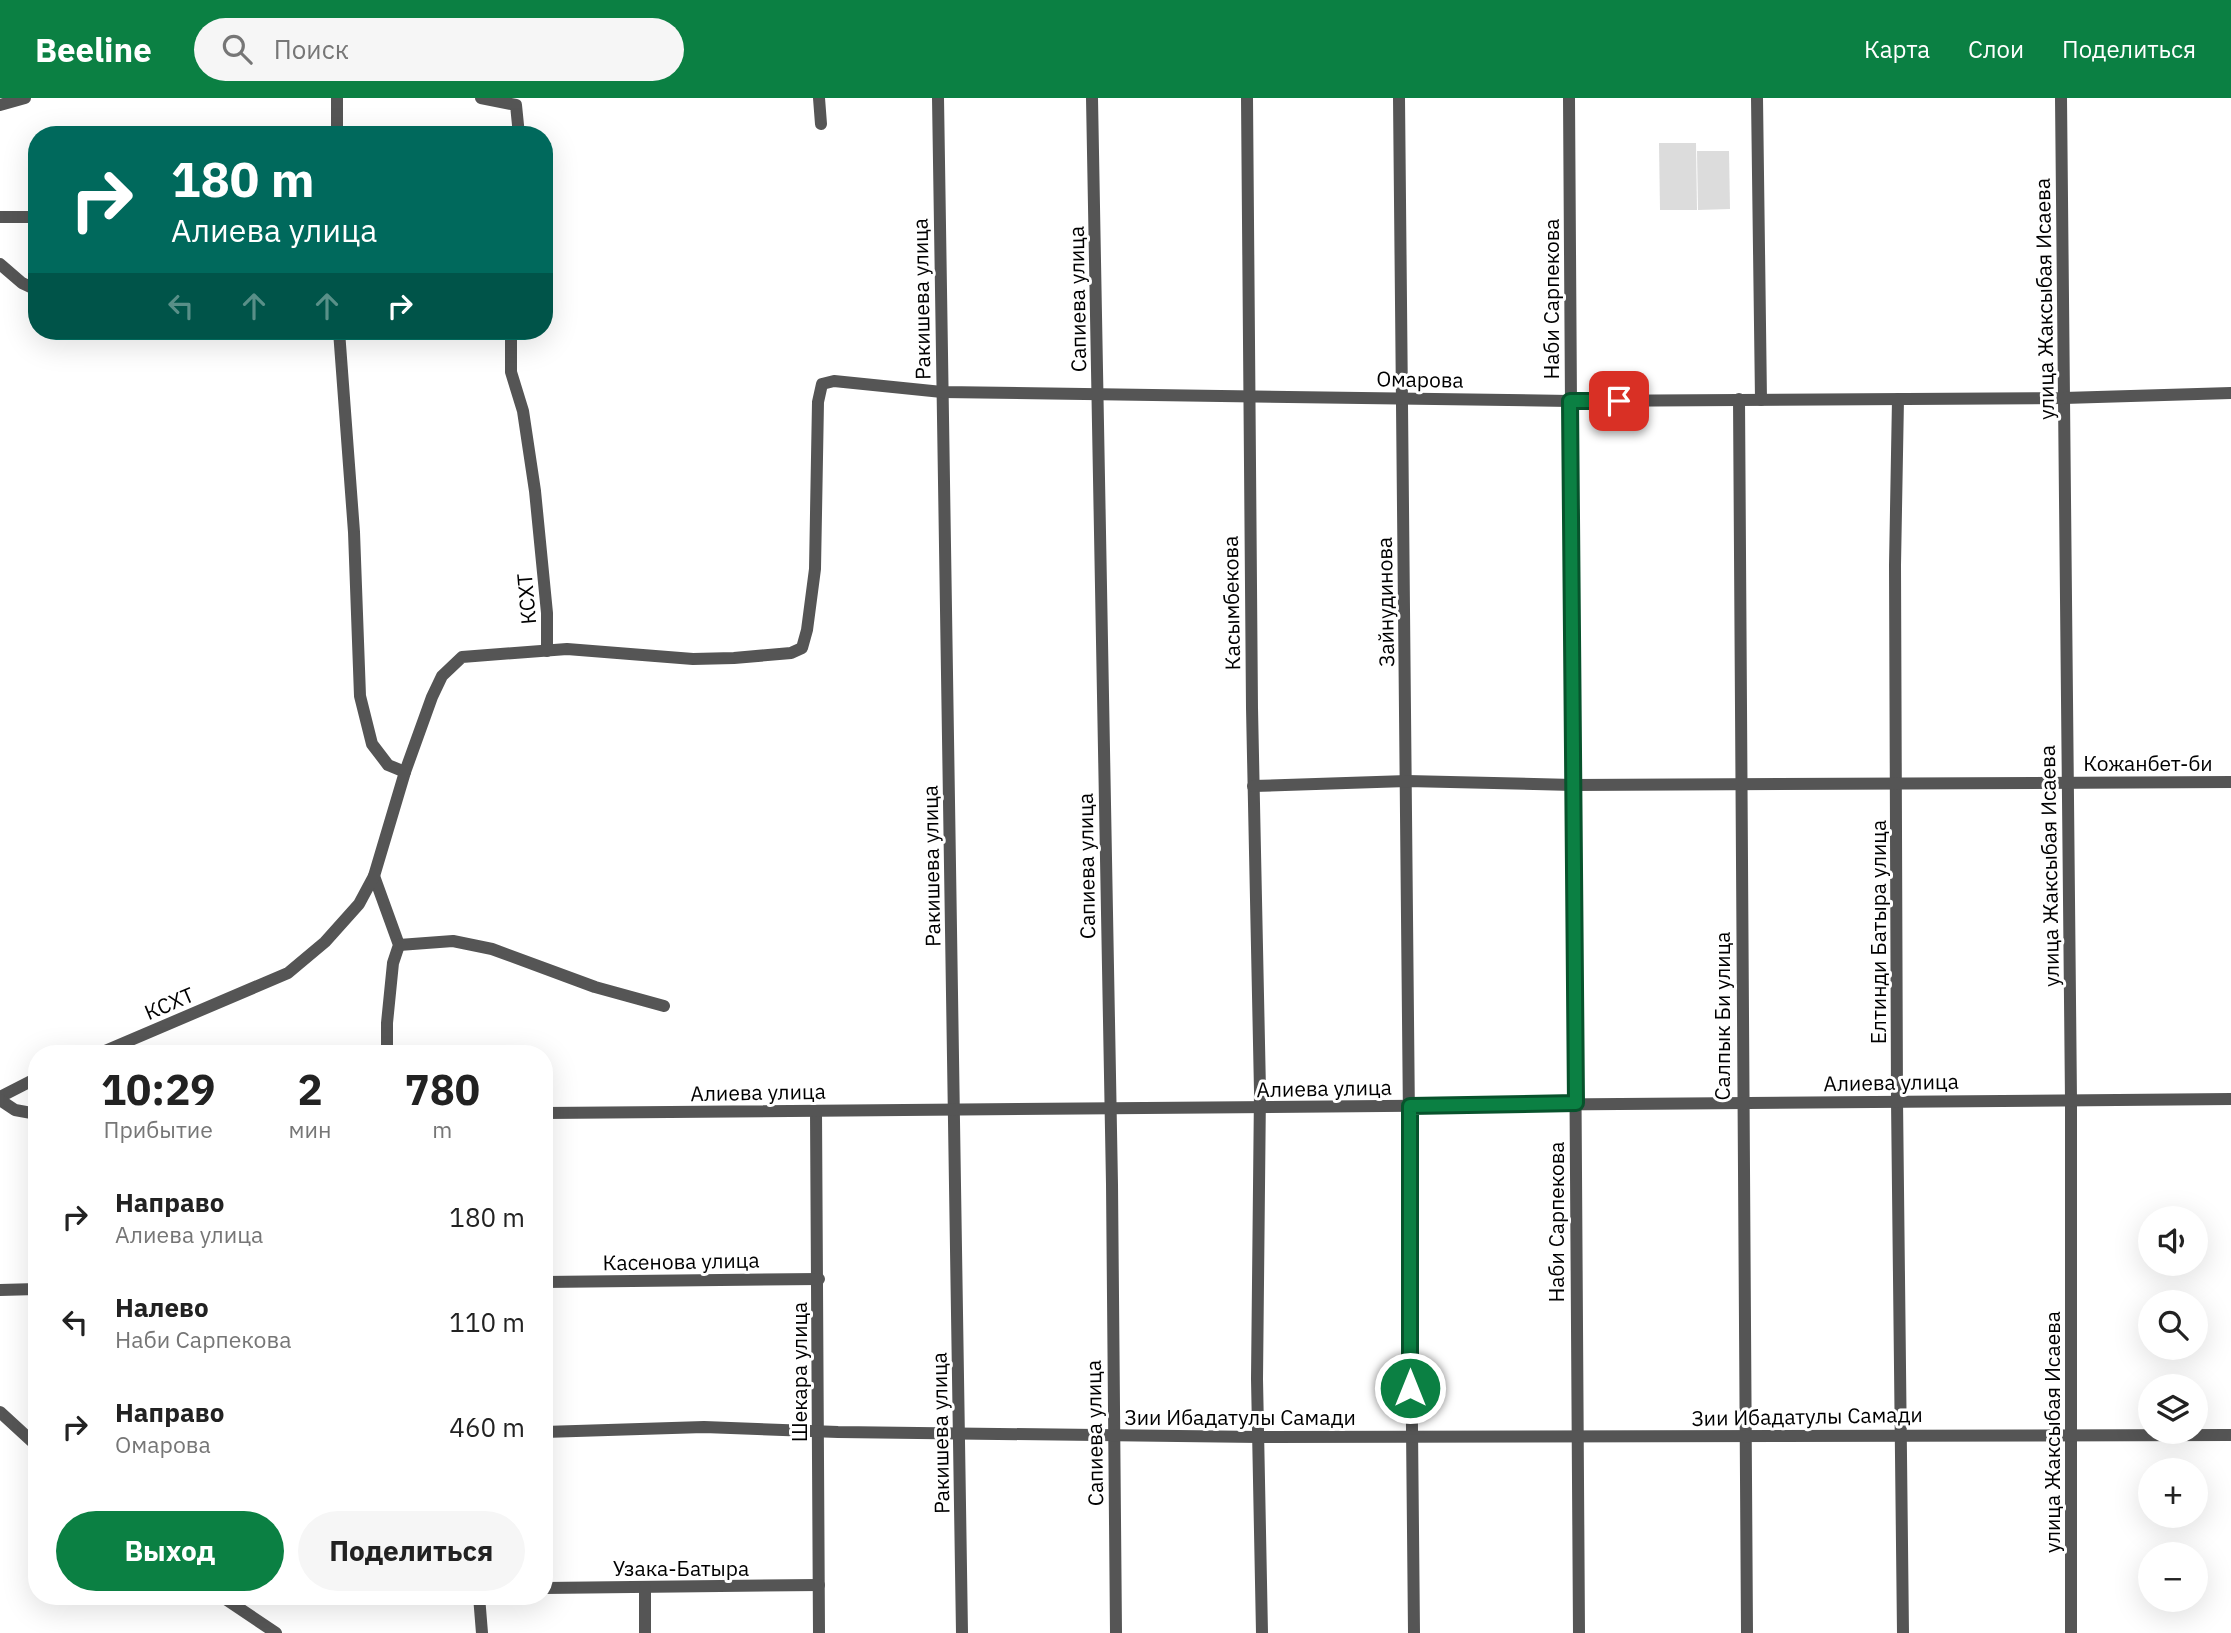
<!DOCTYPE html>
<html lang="ru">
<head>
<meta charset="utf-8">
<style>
  body { margin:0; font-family:"IBM Plex Sans",sans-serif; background:#f6f6f6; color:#222; height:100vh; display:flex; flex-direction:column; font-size:26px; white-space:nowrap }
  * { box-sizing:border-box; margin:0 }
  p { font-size:23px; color:#767676 }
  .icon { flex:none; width:38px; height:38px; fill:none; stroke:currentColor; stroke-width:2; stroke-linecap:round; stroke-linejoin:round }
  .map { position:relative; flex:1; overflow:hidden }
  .sheet { position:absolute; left:28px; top:947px; width:525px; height:560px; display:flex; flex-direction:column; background:#fff; border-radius:28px; box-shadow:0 7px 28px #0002 }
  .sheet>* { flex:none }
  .hud { position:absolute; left:28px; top:28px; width:525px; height:214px; border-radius:28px; box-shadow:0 7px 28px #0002; background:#00695c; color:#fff; overflow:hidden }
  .fabs { position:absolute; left:2138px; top:1108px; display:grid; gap:14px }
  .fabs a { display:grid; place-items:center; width:70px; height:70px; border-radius:50%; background:#fff; box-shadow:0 7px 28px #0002; font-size:35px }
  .pin { position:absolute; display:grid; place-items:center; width:60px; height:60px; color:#fff; margin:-30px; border-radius:14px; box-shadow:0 4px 10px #0006 }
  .me { position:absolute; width:77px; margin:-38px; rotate:0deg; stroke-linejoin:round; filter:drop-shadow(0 0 5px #0008) }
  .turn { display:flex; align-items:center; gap:24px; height:147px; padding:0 28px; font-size:32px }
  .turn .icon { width:91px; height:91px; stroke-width:2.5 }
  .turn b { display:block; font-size:49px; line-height:60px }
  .lanes { display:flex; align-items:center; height:66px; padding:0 28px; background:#0003; justify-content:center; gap:35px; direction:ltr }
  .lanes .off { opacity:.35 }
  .eta { display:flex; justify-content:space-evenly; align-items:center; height:119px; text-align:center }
  .eta b { font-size:42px; font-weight:700; line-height:49px }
  .primary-button { display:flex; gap:14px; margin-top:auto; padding:14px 28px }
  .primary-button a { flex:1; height:80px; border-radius:42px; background:#0b8043; color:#fff; font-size:28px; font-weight:700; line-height:80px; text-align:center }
  .primary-button a+a { background:#f6f6f6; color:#222 }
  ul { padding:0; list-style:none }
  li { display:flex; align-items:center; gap:21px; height:105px; padding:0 28px }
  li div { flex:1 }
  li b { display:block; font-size:26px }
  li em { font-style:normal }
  header { display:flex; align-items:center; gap:42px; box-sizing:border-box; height:98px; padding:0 35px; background:#0b8043; color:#fff }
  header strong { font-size:33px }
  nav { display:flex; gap:38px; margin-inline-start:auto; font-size:24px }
  .search { width:490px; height:63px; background:#f6f6f6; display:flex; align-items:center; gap:18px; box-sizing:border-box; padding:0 24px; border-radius:38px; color:#767676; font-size:26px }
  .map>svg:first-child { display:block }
  .green { fill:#dcdcdc }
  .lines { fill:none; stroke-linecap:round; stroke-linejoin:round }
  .minor { stroke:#555; stroke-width:12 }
  .route-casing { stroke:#07532c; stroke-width:18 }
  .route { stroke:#0b8043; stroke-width:12 }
  .labels { text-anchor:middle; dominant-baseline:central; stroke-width:6; stroke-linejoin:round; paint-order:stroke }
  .street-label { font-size:21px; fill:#000; stroke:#fff }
</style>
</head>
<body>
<header>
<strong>Beeline</strong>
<div class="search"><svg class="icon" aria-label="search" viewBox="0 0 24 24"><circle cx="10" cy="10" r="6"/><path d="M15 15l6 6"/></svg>Поиск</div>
<nav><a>Карта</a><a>Слои</a><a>Поделиться</a></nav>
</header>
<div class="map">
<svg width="2231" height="1535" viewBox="0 0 2231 1535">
  <rect width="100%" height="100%" fill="#fff"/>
  <g class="green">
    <path d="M1659 45H1696L1697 112H1660Z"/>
    <path d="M1697 53H1729L1730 111 1698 112Z"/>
  </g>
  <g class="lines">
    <g class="minor">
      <path d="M481 0 516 7 519 37"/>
      <path d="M819 0 821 26"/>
      <path d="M938 0 962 1535"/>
      <path d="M1092 0 1112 1086 1116 1535"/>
      <path d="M1247 0 1252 610 1260 993 1257 1281 1262 1535"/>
      <path d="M1399 0 1414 1535"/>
      <path d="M1569 0 1579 1535"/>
      <path d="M1757 0 1761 302"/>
      <path d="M2061 0 2071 1002V1535"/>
      <path d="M0 7 25 0"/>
      <path d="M337 37V0"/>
      <path d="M0 119H37"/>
      <path d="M0 166 22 185 37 192"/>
      <path d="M339 233 354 434 360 598 372 646 388 667 405 674"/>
      <path d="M511 233V274L523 313 535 393 547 515V553"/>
      <path d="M1739 301 1747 1535"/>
      <path d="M1898 301 1895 467 1897 1002 1903 1535"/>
      <path d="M1253 688 1407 683 1573 687 2231 684"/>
      <path d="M374 778 399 847 393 865 387 925V956"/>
      <path d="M399 847 453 843 492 851 595 889 664 908"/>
      <path d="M98 956 288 875 325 844 359 806 374 778 405 674 432 599 442 578 462 559 567 551 693 561 734 560 791 555 802 550 807 532 815 471 818 304 822 286 834 283 942 294 1570 303 2064 300 2231 295"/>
      <path d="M0 999 37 980"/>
      <path d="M0 1002 15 1012 37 1016"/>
      <path d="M816 1013 819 1535"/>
      <path d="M544 1015 2231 1001"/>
      <path d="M544 1184 819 1181"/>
      <path d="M0 1192 37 1191"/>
      <path d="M0 1314 37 1348"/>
      <path d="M544 1334 704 1329 838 1334 1259 1339 2231 1337"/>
      <path d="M544 1490 819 1487"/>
      <path d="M645 1490V1535"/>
      <path d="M221 1498 276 1535"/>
      <path d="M479 1498 482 1535"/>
    </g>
  </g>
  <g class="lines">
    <defs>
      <path id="route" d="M1410 1290V1008L1576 1005 1570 303H1619"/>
    </defs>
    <use href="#route" class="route-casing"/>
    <use href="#route" class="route"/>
  </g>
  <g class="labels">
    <g class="street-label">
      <text transform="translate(921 201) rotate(-91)">Ракишева улица</text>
      <text transform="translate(1077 201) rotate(-91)">Сапиева улица</text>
      <text transform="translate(1551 201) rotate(-90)">Наби Сарпекова</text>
      <text transform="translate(2044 201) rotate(-91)">улица Жаксыбая Исаева</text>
      <text transform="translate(1420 281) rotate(1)">Омарова</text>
      <text transform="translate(526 501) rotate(-95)">КСХТ</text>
      <text transform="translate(1385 504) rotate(-91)">Зайнудинова</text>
      <text transform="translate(1231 505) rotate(-91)">Касымбекова</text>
      <text x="2148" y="665">Кожанбет-би</text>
      <text transform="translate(931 768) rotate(-91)">Ракишева улица</text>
      <text transform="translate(1086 768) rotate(-91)">Сапиева улица</text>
      <text transform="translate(2049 768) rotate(-91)">улица Жаксыбая Исаева</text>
      <text transform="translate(1878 834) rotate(-90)">Елтинди Батыра улица</text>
      <text transform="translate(169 905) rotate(-23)">КСХТ</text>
      <text transform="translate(1722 918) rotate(-90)">Салпык Би улица</text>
      <text transform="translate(1891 984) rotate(-1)">Алиева улица</text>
      <text transform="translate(1324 990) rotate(-1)">Алиева улица</text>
      <text transform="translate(758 994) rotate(-1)">Алиева улица</text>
      <text transform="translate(1556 1124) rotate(-90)">Наби Сарпекова</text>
      <text transform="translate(681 1163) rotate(-1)">Касенова улица</text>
      <text transform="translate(799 1274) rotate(-90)">Шекара улица</text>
      <text transform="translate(1807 1318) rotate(-1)">Зии Ибадатулы Самади</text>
      <text x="1240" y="1319">Зии Ибадатулы Самади</text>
      <text transform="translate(2052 1334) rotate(-90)">улица Жаксыбая Исаева</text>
      <text transform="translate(940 1335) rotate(-91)">Ракишева улица</text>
      <text transform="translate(1094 1335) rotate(-91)">Сапиева улица</text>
      <text x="681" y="1470">Узака-Батыра</text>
    </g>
  </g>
</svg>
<div class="fabs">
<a><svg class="icon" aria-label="sound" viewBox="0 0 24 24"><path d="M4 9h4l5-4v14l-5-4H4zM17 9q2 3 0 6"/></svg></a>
<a><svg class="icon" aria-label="search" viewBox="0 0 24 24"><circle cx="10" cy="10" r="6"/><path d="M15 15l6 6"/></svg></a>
<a><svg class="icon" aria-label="layers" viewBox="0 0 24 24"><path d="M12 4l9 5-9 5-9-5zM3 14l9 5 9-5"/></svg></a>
<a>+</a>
<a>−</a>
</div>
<div class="pin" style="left:1619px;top:303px;background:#d93025"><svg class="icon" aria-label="arrive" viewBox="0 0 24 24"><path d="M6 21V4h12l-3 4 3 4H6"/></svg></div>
<svg class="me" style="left:1410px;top:1290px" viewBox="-20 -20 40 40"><circle r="17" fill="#0b8043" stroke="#fff" stroke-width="3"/><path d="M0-11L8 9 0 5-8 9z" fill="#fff"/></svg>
<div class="hud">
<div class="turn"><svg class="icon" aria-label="right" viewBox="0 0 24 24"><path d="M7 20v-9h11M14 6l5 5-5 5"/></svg><div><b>180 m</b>Алиева улица</div></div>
<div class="lanes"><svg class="icon off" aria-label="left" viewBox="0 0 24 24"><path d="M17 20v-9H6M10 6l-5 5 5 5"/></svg><svg class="icon off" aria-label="ahead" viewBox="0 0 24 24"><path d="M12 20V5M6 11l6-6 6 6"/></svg><svg class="icon off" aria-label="ahead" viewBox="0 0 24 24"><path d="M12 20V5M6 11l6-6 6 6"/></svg><svg class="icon" aria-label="right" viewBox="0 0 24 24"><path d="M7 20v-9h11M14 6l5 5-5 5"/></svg></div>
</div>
<section class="sheet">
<div class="eta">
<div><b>10:29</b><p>Прибытие</p></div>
<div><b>2</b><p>мин</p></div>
<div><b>780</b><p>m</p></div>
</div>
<ul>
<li><svg class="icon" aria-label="right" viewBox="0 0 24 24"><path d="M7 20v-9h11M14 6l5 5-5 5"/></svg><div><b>Направо</b><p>Алиева улица</p></div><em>180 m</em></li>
<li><svg class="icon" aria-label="left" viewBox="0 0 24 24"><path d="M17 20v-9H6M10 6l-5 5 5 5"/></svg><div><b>Налево</b><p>Наби Сарпекова</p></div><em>110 m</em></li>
<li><svg class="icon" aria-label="right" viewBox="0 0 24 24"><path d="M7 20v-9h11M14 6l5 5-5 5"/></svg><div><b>Направо</b><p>Омарова</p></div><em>460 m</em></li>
</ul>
<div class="primary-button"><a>Выход</a><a>Поделиться</a></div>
</section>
</div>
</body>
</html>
